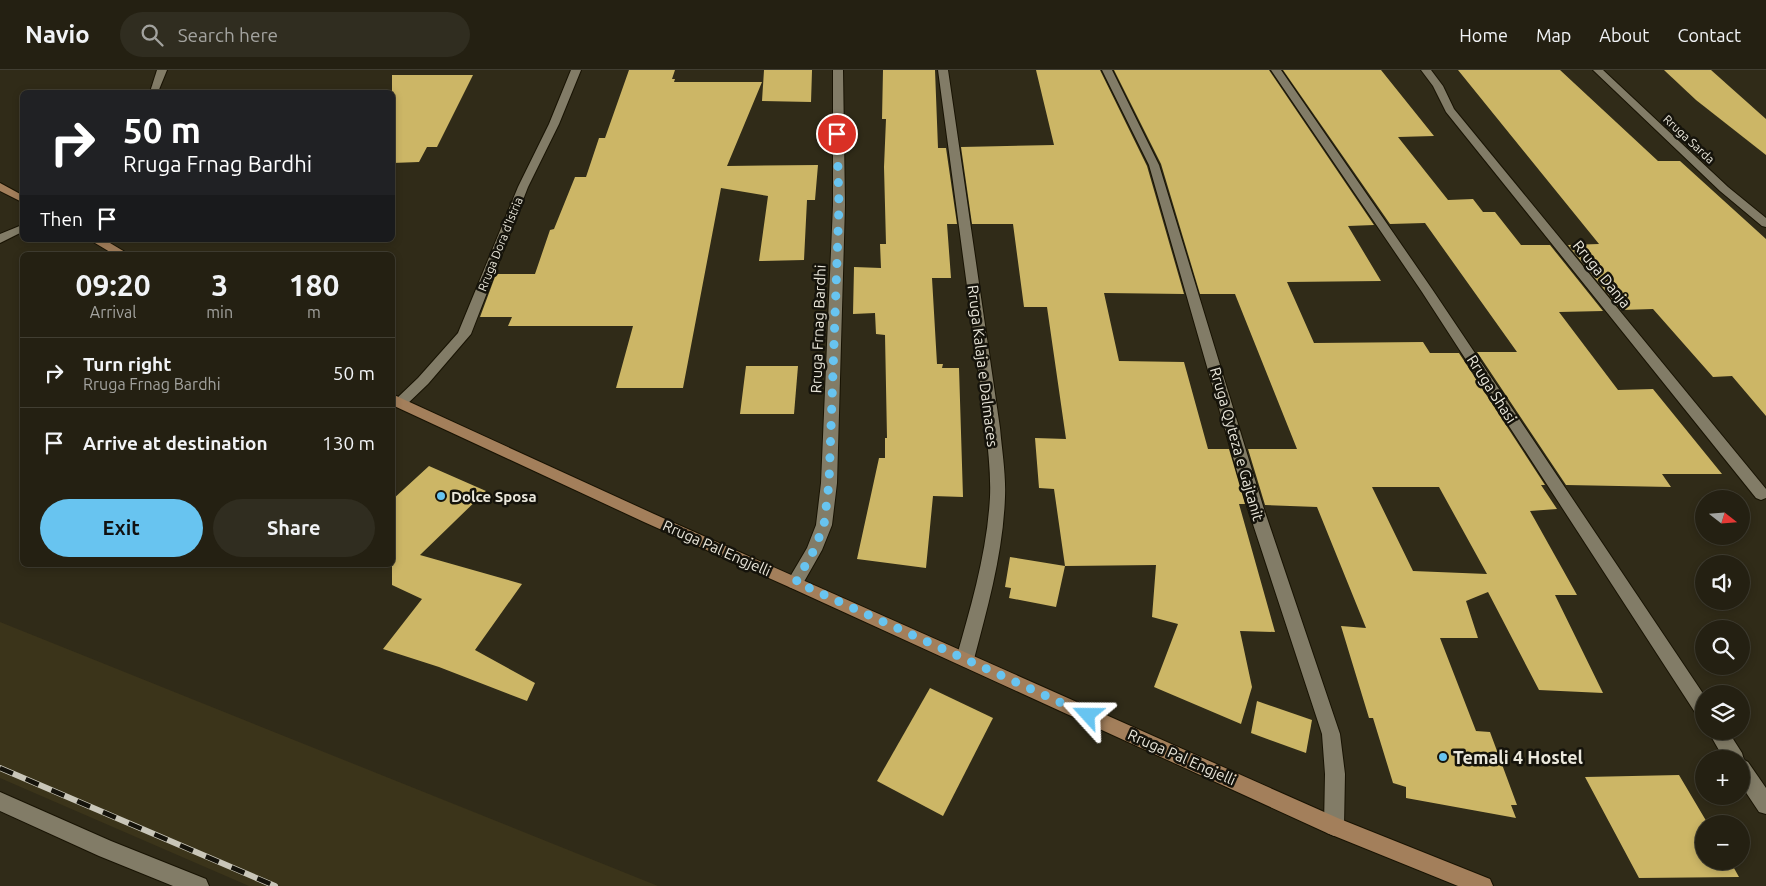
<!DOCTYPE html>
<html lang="en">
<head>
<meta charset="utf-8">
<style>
  body { margin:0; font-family:Ubuntu,sans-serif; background:#302d20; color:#f1f3f6; height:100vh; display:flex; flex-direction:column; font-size:19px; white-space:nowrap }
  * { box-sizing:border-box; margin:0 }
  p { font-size:16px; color:#a3a39f }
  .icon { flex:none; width:28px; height:28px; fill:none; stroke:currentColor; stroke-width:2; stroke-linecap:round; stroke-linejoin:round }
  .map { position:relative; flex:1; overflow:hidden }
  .details { position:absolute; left:20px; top:182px; width:375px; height:315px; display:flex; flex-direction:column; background:#242012; border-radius:8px; box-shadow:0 2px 8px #0003,0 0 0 1px #413e32 }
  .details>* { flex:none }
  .banner { position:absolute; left:20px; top:20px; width:375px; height:152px; border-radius:8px; box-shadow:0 2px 8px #0003,0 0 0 1px #413e32; background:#202124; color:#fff; overflow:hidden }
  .needle { width:32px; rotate:107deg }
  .tools { position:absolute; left:1695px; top:420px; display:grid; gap:10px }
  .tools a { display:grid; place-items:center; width:55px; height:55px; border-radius:50%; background:#242012; box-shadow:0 2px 8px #0003,0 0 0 1px #413e32; font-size:25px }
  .pin { position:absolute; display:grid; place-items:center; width:42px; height:42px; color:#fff; margin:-21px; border:2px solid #fff; border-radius:50%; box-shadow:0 1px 5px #0007 }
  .me { position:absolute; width:55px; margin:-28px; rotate:294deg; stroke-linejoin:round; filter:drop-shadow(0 0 4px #0008) }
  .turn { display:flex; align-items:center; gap:18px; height:105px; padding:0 20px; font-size:22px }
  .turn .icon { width:65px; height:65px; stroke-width:2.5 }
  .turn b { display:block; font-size:35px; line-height:42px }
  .then { display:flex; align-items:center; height:48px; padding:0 20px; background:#0003; gap:10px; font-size:19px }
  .eta { display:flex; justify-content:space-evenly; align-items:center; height:85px; text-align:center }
  .eta b { font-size:30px; font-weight:600; line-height:35px }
  .cta { display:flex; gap:10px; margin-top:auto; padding:10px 20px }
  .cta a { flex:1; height:58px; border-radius:30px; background:#68c4f0; color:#111; font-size:20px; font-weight:600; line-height:58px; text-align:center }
  .cta a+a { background:#302d20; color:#f1f3f6 }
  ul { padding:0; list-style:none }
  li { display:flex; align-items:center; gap:15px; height:70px; padding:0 20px; border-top:1px solid #413e32 }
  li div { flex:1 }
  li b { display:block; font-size:19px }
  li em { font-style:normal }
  header { display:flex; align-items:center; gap:30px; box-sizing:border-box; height:70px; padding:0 25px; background:#242012; border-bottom:1px solid #413e32 }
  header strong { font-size:24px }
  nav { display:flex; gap:28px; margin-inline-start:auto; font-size:18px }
  .search { width:350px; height:45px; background:#302d20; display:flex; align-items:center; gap:12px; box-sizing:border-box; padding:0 18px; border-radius:28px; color:#a3a39f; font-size:19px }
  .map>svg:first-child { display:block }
  .built { fill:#3b341a }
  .building { fill:#ccb666; fill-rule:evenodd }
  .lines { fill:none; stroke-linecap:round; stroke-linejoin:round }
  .street-casing { stroke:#181303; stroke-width:2 }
  .secondary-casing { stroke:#181303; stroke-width:2 }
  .street { fill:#827c67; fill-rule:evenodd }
  .secondary { fill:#a37f5b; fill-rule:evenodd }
  .rail-casing { stroke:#c9c6b9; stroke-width:6 }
  .rail { stroke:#15130b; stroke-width:4.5; stroke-dasharray:14; stroke-linecap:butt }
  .route { stroke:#68c4f0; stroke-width:9; stroke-dasharray:0 16.2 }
  .poi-dot { fill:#68c4f0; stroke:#15130b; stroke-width:2 }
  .labels { text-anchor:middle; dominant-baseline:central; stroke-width:5; stroke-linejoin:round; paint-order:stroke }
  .far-street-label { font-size:12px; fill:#eae7db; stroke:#15130b }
  .street-label { font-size:15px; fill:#eae7db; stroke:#15130b }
  .poi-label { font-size:15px; font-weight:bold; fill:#eae7db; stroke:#15130b; text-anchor:start }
  .near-poi-label { font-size:18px; font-weight:bold; fill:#eae7db; stroke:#15130b; text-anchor:start }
</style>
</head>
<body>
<header>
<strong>Navio</strong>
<div class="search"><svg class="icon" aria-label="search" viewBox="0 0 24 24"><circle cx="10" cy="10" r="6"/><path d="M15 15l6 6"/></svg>Search here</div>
<nav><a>Home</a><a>Map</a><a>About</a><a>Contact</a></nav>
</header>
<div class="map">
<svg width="1766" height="816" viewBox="0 0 1766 816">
  <rect width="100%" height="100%" fill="#302b18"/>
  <path class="built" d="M0 552 658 816H249L0 708Z"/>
  <g class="building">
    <path d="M629 0H675L672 9H675L674 12H762L727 96 818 95 815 130H807L804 190 759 191 768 126 721 118 683 318H616L633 256H508L512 247H480L496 204H535L550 160 554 159 575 107H586L599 68H605Z"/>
    <path d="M764 0H812L811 32 762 31Z"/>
    <path d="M883 0H935L938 78H946L957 154H947L951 208H932L937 294H943L942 298H959L963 427 933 426 926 498 857 489 879 388H885V368H887L885 265 876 264 875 243 853 244 854 197 881 198 880 174H886L884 97 886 49H882Z"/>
    <path d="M1036 0H1100L1147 96 1184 224 1104 223 1119 291 1184 292 1208 379H1229L1245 434H1239L1275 562 1240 561 1252 617 1241 654 1154 617 1178 554 1152 547 1156 495 1065 496 1054 419 1039 418 1035 368 1066 369 1047 237H1024L1013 154H972L961 77 1054 75Z"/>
    <path d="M1114 0H1269L1374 155 1348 156 1381 211 1287 212 1314 273 1423 272 1430 283H1459L1545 415H1541L1557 439 1530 441 1577 525H1555L1603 623 1539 620 1488 522 1466 531 1478 568H1440L1476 661 1490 662 1517 735H1511L1516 748 1406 728V717L1393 713 1373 648H1369L1341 556 1366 558 1317 437 1265 435 1248 379H1297L1235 224H1200L1161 94ZM1372 417H1439L1487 504 1413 501Z"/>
    <path d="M1283 0H1381L1434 66 1398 67 1448 130 1473 129 1483 142H1495L1521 175H1550L1603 241 1559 242 1618 320 1653 319 1722 404H1662L1671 417 1566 415 1477 282H1517L1425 153 1390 154Z"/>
    <path d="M1458 0H1560L1658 91H1680L1766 169V346L1732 306 1713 307 1653 239 1621 240 1568 175 1599 174Z"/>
    <path d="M1664 0H1711L1766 49V85L1696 30Z"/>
    <path d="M392 5H473L437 77H427L419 92 392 93Z"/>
    <path d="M746 296H798L794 344H740Z"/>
    <path d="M429 396 486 421 420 485 522 514 475 580 535 613 527 631 439 597 383 579 422 529 392 515V430Z"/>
    <path d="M1010 487 1065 496 1056 537 1009 528 1011 518 1005 517Z"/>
    <path d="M930 618 993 648 943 746 877 711Z"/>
    <path d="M1257 631 1312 650 1306 683 1251 663Z"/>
    <path d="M1679 705 1708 754H1704V791H1730L1739 807 1639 808 1585 707Z"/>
  </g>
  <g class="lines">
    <defs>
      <g id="street">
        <path d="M157 0H167L158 22H150Z"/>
        <path d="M571 0H581L559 54 528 117 471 264 428 314 405 336H395L393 333 395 330 418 308 458 263 518 117 549 54Z"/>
        <path d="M833 0H843L845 135 837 413 832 455 822 480 801 517 795 519 789 517 787 512 807 478 816 455 821 413 833 135Z"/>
        <path d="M938 0H948L1000 358C1002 381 1006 404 1005 427 1003 483 988 536 974 589L971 594 965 597 959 594 956 589C971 536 987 483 990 427 991 404 988 381 986 358Z"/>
        <path d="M1102 0H1112L1159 95 1263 436 1340 664 1345 704 1344 756 1341 763 1334 766 1327 763 1324 756 1325 704 1322 664 1247 436 1149 95Z"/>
        <path d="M1271 0H1281L1432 219 1704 625V649L1698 647 1422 222Z"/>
        <path d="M1421 0H1431L1443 16 1454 39 1766 419V428L1761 430 1756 428 1446 42 1433 16Z"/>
        <path d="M1593 0H1603L1728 117 1766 148V157L1762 156 1720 121Z"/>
        <path d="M22 155V162L0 173V164Z"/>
        <path d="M1708 661H1728L1742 683 1744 690 1748 692 1766 718V744L1759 742 1741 715V689H1724Z"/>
        <path d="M0 722 111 771 206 809 209 816H173L99 786 0 741Z"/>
      </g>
      <g id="secondary">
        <path d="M0 113 22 125V132L0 121Z"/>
        <path d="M90 170H105L130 185H115Z"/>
        <path d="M392 324 654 444 1340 749 1490 809 1493 816H1458L1327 763 789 517 644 452 392 335Z"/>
      </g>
    </defs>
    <use href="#street" class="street-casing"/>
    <use href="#secondary" class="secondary-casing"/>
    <use href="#street" class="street"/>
    <use href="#secondary" class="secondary"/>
    <defs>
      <path id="rail" d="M0 698 275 816"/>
    </defs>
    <use href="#rail" class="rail-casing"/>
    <use href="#rail" class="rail"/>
  </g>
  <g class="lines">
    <path class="route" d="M837 64 839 135 829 413 824 455 814 480 796 512 1088 645"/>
  </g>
  <g class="poi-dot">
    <circle cx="441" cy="426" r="5"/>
    <circle cx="1443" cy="687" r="5"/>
  </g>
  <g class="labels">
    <g class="far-street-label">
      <text transform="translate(1689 69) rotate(43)">Rruga Sarda</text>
      <text transform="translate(500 174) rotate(-68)">Rruga Dora d'Istria</text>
    </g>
    <g class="street-label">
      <text transform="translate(1602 204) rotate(51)">Rruga Danja</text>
      <text transform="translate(818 259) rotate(-88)">Rruga Frnag Bardhi</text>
      <text transform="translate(983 296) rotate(83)">Rruga Kalaja e Dalmaces</text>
      <text transform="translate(1492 319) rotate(57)">Rruga Shasi</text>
      <text transform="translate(1237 374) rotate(74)">Rruga Qyteza e Gajtanit</text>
      <text transform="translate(717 478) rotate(24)">Rruga Pal Engjelli</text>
      <text transform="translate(1182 687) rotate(24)">Rruga Pal Engjelli</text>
    </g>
    <g class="poi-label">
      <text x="451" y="426">Dolce Sposa</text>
    </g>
    <g class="near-poi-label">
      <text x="1453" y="687">Temali 4 Hostel</text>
    </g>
  </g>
</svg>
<div class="tools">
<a><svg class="needle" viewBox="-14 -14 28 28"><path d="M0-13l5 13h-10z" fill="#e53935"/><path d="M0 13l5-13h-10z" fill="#a3a39f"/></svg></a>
<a><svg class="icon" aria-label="sound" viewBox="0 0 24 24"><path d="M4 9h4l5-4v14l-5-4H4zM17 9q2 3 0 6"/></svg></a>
<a><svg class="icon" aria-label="search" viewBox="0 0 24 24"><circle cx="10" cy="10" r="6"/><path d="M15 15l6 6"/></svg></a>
<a><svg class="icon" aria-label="layers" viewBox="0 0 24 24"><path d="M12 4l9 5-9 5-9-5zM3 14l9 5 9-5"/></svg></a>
<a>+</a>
<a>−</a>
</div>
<div class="pin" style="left:837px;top:64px;background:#d93025"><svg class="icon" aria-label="arrive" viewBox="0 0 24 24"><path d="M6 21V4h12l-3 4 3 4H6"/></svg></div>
<svg class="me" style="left:1088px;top:645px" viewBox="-20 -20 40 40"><path d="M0-17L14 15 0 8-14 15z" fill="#68c4f0" stroke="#fff" stroke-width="4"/></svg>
<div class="banner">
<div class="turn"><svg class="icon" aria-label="right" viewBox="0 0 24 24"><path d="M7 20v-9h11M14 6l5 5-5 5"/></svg><div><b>50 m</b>Rruga Frnag Bardhi</div></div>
<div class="then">Then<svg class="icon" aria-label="arrive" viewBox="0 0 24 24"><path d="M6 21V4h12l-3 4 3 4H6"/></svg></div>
</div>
<section class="details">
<div class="eta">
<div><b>09:20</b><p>Arrival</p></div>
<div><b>3</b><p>min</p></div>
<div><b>180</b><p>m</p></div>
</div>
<ul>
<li><svg class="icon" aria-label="right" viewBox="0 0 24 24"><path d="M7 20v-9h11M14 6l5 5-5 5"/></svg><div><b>Turn right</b><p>Rruga Frnag Bardhi</p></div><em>50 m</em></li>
<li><svg class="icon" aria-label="arrive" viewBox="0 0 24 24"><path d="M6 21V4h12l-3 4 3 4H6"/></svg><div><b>Arrive at destination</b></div><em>130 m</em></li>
</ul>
<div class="cta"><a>Exit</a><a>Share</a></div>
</section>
</div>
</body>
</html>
